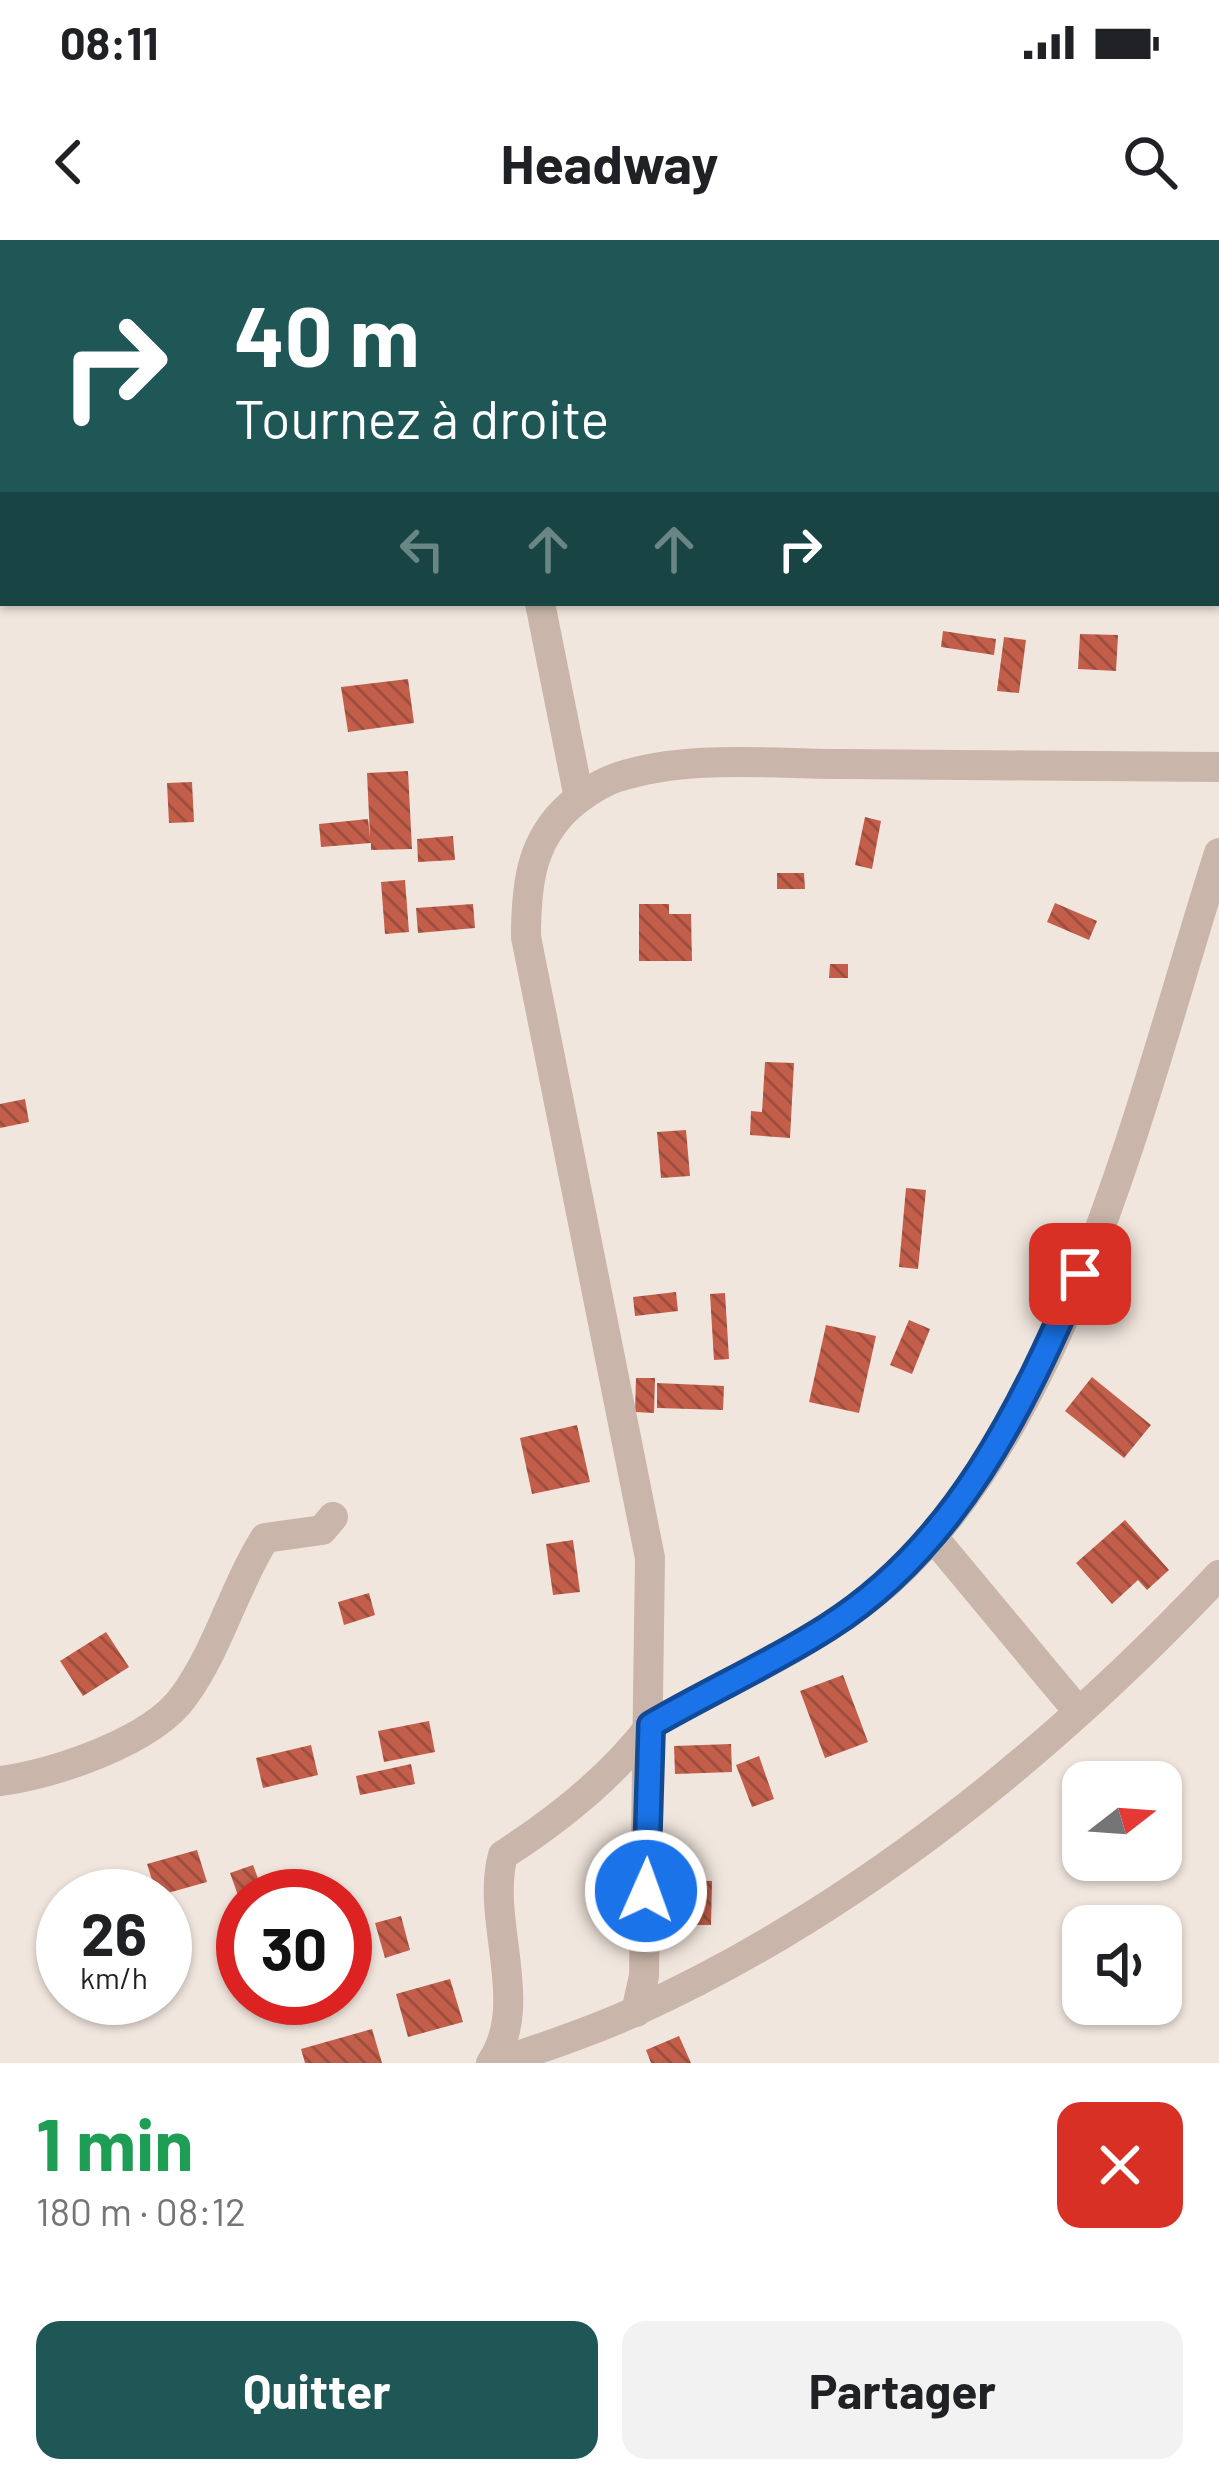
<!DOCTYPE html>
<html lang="fr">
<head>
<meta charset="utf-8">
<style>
  body { margin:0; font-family:Barlow,sans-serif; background:#f2f2f2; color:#202124; height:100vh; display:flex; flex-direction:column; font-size:45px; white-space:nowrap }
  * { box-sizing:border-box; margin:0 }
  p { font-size:39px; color:#757577 }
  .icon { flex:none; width:66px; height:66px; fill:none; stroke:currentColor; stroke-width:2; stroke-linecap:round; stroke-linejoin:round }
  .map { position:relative; height:1823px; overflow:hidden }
  .panel { display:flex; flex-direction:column; background:#fff; flex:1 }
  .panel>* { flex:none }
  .top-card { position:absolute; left:0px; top:0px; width:1221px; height:366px; box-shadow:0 3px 9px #0004; background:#1f5756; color:#fff; overflow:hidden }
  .needle { width:78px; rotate:73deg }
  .buttons { position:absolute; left:1062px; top:1521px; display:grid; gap:24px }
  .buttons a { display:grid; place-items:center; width:120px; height:120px; border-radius:24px; background:#fff; box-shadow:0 3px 9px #0004; font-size:60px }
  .speed { position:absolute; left:36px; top:1629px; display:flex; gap:24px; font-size:60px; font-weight:700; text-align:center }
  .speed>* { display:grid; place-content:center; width:156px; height:156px; border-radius:50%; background:#fff; box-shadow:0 3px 9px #0004; line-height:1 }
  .speed small { font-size:30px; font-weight:400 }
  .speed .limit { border:18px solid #d22; background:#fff; color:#111 }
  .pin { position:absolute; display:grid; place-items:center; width:102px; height:102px; color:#fff; margin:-51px; border-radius:24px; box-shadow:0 6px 18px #0006 }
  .me { position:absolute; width:132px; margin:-66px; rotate:2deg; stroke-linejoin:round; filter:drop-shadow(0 0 9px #0008) }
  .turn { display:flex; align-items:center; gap:42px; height:252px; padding:0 36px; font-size:54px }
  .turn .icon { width:156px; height:156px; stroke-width:2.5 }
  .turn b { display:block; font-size:84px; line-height:102px }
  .lanes { display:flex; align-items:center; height:114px; padding:0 36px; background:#0003; justify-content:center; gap:60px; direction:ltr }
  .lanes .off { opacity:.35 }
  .round { display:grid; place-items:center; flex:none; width:126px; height:126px; border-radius:24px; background:#f2f2f2 }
  .head { display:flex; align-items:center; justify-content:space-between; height:204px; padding:0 36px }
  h1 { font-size:72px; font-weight:700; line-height:90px; color:#1e9e55 }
  .primary-button { display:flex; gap:24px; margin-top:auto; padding:24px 36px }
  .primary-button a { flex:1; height:138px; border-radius:24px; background:#1f5756; color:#fff; font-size:48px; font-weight:700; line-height:138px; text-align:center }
  .primary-button a+a { background:#f2f2f2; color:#202124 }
  .status { display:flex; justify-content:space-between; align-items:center; height:84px; padding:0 60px; background:#fff; direction:ltr }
  .status svg { height:33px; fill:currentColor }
  header { display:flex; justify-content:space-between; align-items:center; height:156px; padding:0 36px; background:#fff; font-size:54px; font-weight:700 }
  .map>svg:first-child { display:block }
  .forest { fill:url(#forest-firs) }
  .building { fill:url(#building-back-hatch) }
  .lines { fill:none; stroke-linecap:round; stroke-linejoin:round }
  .minor { stroke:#c9b5a9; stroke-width:30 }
  .route-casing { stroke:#114b97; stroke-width:30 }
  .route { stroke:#1a73e8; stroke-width:21 }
</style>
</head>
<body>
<div class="status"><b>08:11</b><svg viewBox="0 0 49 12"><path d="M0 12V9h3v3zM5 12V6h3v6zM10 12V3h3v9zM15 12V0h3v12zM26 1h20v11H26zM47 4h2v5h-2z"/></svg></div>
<header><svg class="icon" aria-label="back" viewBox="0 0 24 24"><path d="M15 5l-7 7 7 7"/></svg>Headway<svg class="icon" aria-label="search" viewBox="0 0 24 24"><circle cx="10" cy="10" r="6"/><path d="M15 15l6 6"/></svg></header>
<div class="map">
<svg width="1219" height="1823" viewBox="0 0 1219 1823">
  <defs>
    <pattern id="forest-firs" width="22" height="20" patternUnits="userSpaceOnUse" patternTransform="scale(3)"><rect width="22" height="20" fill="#b7c09d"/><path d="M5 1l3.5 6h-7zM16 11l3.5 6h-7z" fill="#969c80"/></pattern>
    <pattern id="building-back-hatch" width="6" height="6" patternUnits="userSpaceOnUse" patternTransform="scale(3)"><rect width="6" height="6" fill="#c25e4a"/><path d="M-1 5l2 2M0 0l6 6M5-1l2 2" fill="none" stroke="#9e4e3e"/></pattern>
  </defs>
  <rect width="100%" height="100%" fill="#f1e6dd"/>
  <path class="forest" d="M0 0H478L3 3 0 315Z"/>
  <g class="building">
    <path d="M943 391 996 399 994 415 941 407Z"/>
    <path d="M1080 394 1118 395 1116 431 1078 429Z"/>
    <path d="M1004 397 1026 400 1019 453 997 451Z"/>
    <path d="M408 439 414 483 348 492 341 447Z"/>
    <path d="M408 531 412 609 371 610V603L321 607 319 584 368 579 370 597 367 533Z"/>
    <path d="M192 542 194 582 169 583 167 543Z"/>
    <path d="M865 577 881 581 872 629 855 625Z"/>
    <path d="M453 596 455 620 418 622 417 599Z"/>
    <path d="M777 633H804L805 649H777Z"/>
    <path d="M405 640 409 692 385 694 381 642Z"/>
    <path d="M1055 663 1097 681 1089 700 1047 682Z"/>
    <path d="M473 664 475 688 418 693 416 668Z"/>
    <path d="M639 664H669V674H691L692 721H639Z"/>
    <path d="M830 724H848V738H829Z"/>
    <path d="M765 822 794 823 790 898 750 895 751 871 762 872Z"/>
    <path d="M25 859 29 882 0 888V864Z"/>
    <path d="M686 890 690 936 661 938 657 892Z"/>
    <path d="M906 948 926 950 918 1029 899 1027Z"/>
    <path d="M676 1052 678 1071 635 1076 633 1057Z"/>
    <path d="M725 1053 729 1119 714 1120 710 1054Z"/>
    <path d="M909 1080 930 1089 912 1134 890 1125Z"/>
    <path d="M826 1085 876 1096 859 1173 809 1162Z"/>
    <path d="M1092 1137 1151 1185 1124 1218 1065 1171Z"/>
    <path d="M636 1138H655L654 1173 635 1172Z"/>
    <path d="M657 1143 724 1146 723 1170 657 1168Z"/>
    <path d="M577 1185 590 1242 532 1254 520 1198Z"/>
    <path d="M1125 1280 1169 1330 1147 1350 1138 1340 1112 1364 1076 1323Z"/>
    <path d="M573 1300 580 1352 553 1355 546 1304Z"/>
    <path d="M369 1353 375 1375 344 1385 338 1362Z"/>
    <path d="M106 1392 129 1427 83 1456 60 1421Z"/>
    <path d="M843 1435 868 1502 825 1518 800 1451Z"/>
    <path d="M429 1481 435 1512 384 1522 378 1491Z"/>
    <path d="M731 1504 732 1532 675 1534 674 1506Z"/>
    <path d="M311 1505 318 1535 263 1548 256 1518Z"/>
    <path d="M759 1516 774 1559 752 1567 736 1525Z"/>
    <path d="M411 1524 415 1544 360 1555 356 1536Z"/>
    <path d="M197 1610 207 1642 157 1656 147 1624Z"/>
    <path d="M253 1625 262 1649 239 1658 230 1633Z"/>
    <path d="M665 1640 712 1641 711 1685H664Z"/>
    <path d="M401 1676 410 1710 385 1718 375 1683Z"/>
    <path d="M450 1739 463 1782 408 1797 396 1754Z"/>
    <path d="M372 1789 382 1823H305L301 1809Z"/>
    <path d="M679 1796 691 1823H651L646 1810Z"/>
  </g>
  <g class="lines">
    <g class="minor">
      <path d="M1218 247H1219"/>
      <path d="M540 363 579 558"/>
      <path d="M933 1297 1077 1470"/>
      <path d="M0 1541C52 1535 153 1501 184 1456 219 1408 234 1347 265 1298L322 1290 333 1277"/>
      <path d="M636 1772 644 1736 650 1318 526 697C526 642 531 595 578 559 589 551 605 541 618 537 688 514 772 524 845 524 970 525 1094 526 1219 527"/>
      <path d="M491 1823C532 1764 485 1680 503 1615 559 1579 611 1538 651 1485 729 1440 818 1403 886 1344 1072 1179 1145 843 1219 613"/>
      <path d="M499 1823C545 1806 592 1792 636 1771 856 1671 1055 1509 1219 1335"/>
    </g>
  </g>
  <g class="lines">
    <defs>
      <path id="route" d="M646 1651 651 1485C709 1451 772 1423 828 1387 956 1306 1022 1168 1080 1034"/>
    </defs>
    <use href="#route" class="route-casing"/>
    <use href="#route" class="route"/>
  </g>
</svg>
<div class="buttons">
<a><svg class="needle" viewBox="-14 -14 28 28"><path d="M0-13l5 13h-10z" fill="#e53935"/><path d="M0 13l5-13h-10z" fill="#757577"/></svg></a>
<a><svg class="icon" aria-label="sound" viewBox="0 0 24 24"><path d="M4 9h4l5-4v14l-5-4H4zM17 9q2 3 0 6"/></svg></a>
</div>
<div class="speed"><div>26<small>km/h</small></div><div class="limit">30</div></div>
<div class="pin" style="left:1080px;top:1034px;background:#d93025"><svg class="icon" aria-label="arrive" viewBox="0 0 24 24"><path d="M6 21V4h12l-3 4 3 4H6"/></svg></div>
<svg class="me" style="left:646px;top:1651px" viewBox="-20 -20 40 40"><circle r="17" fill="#1a73e8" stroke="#fff" stroke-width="3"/><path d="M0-11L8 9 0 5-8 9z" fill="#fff"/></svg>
<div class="top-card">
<div class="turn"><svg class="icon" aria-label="right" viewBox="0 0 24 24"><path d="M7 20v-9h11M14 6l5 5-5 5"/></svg><div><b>40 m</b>Tournez à droite</div></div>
<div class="lanes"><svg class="icon off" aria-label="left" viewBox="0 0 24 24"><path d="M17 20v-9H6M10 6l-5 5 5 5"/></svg><svg class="icon off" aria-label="ahead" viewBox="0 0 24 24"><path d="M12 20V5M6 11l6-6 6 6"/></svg><svg class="icon off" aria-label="ahead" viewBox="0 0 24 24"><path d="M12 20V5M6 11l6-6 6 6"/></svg><svg class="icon" aria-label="right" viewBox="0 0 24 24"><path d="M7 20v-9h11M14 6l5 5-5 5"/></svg></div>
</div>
</div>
<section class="panel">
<div class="head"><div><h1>1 min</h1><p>180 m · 08:12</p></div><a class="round" style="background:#d93025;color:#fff"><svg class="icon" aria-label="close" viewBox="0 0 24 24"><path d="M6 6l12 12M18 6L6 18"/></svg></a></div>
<div class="primary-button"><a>Quitter</a><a>Partager</a></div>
</section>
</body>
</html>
